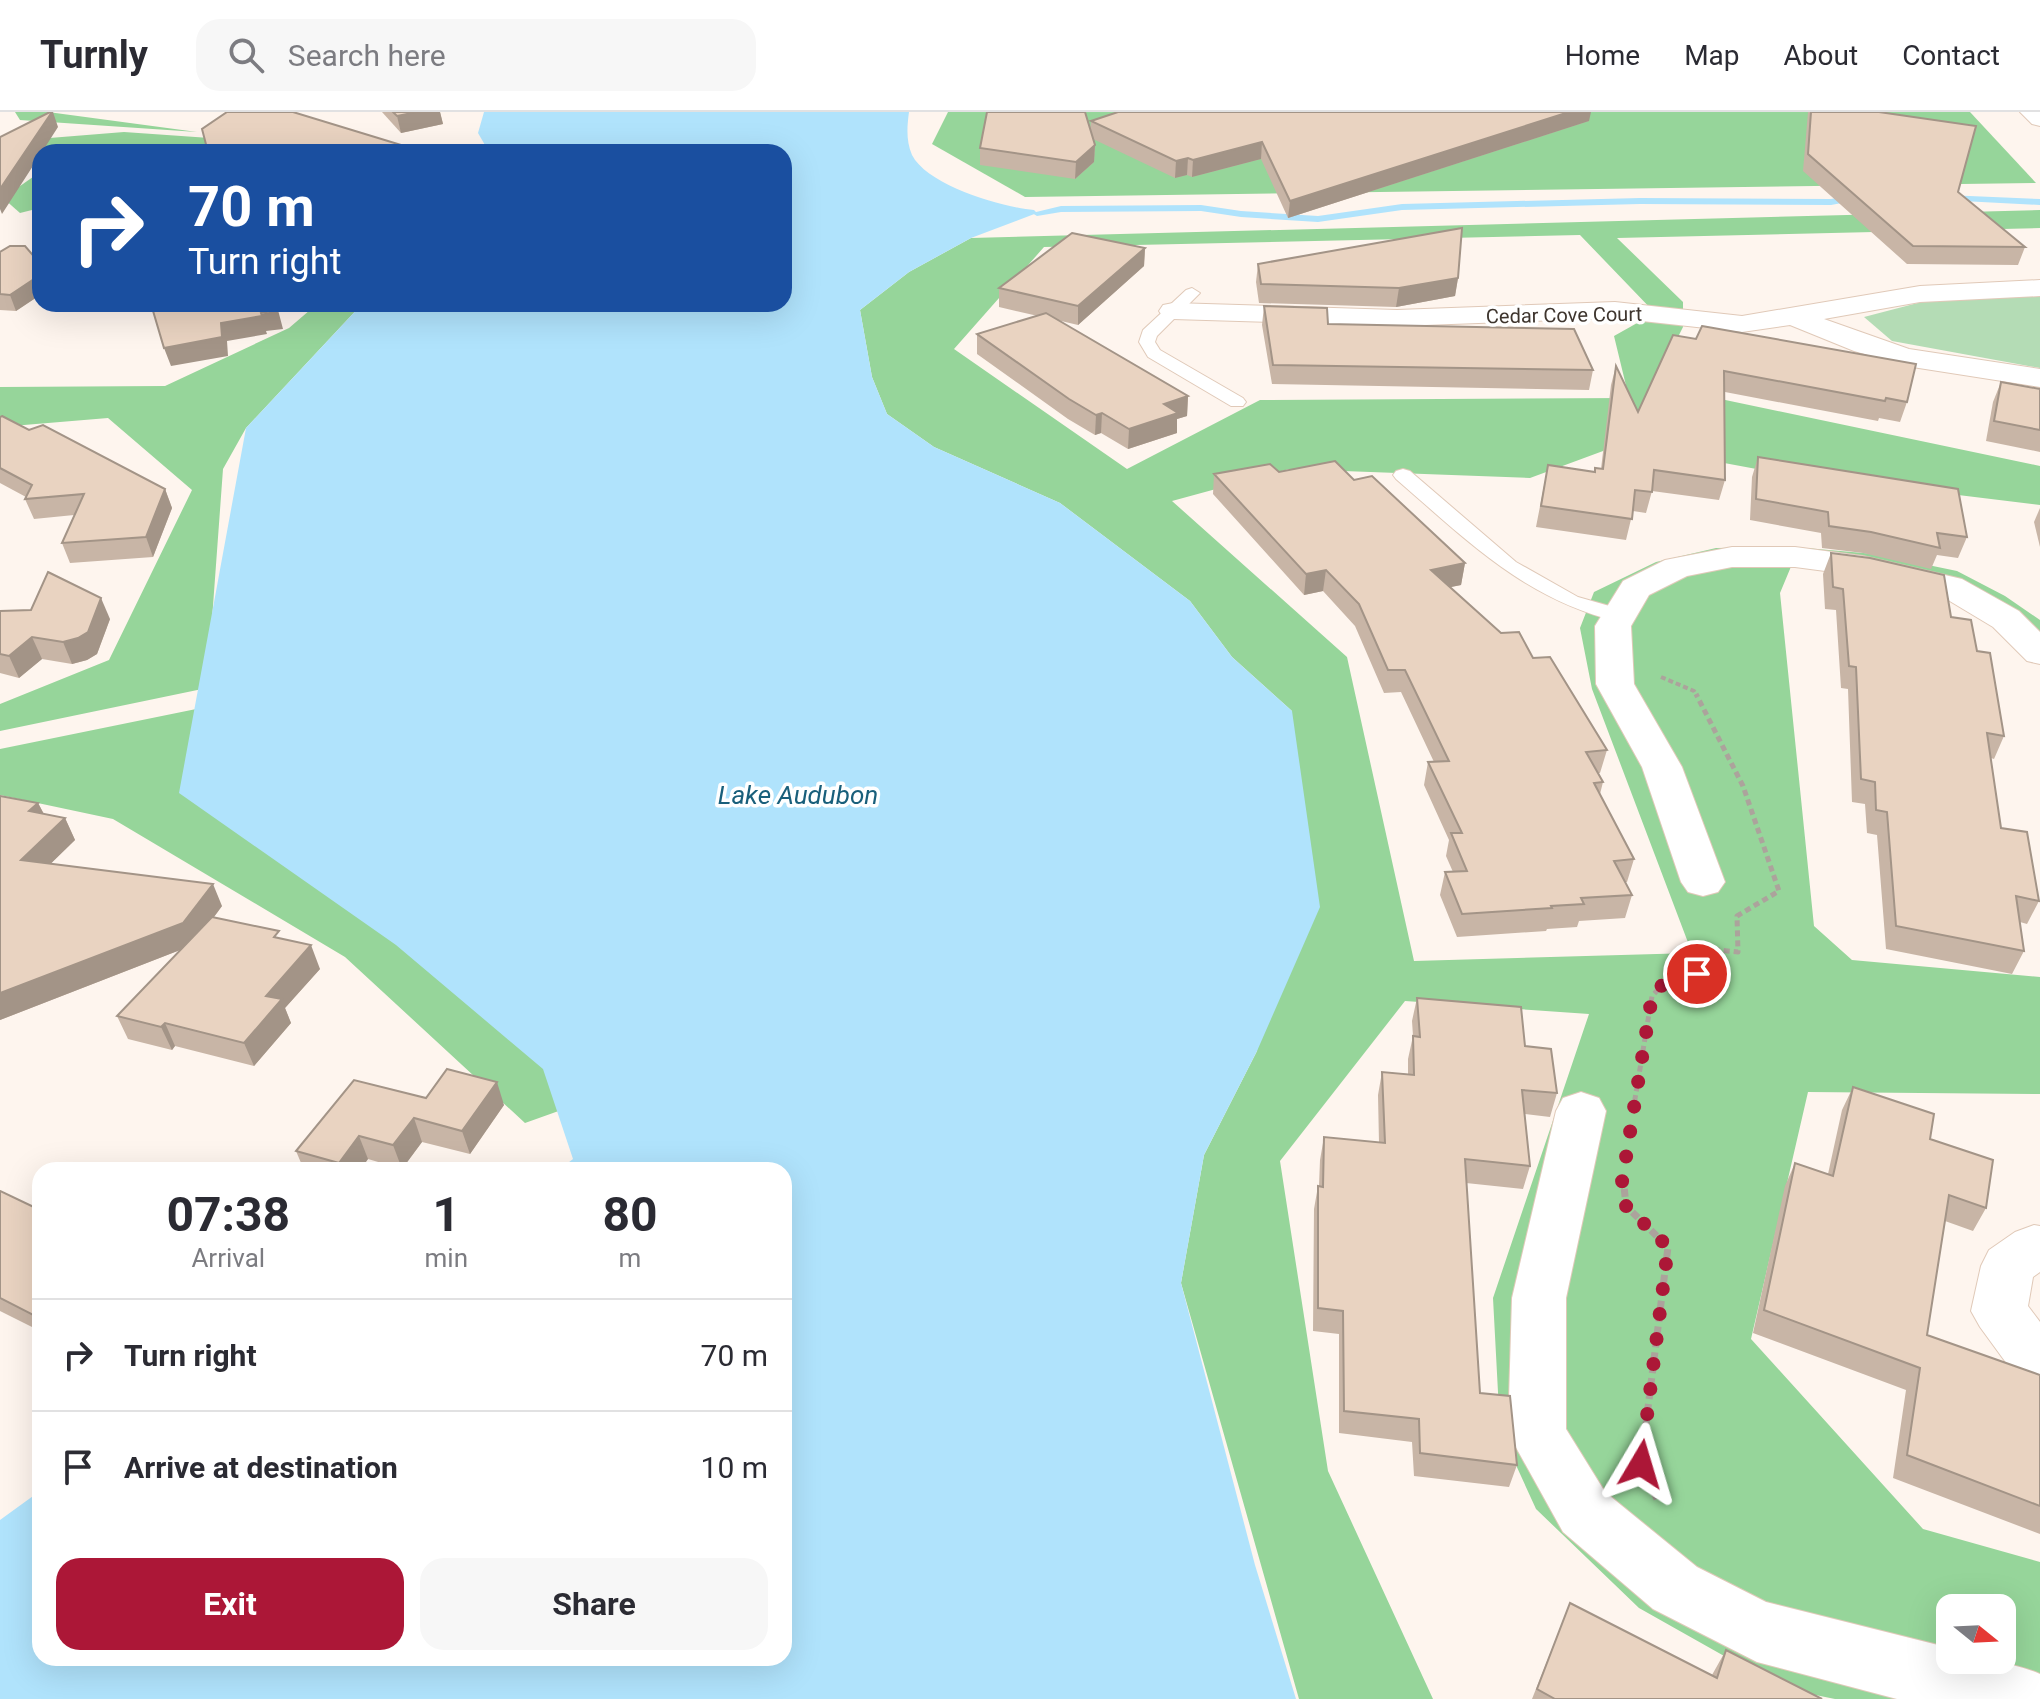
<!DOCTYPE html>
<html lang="en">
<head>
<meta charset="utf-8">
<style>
  body { margin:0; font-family:Roboto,sans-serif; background:#f7f7f7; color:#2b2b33; height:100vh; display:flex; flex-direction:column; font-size:30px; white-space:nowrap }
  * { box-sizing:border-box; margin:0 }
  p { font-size:26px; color:#7c7c81 }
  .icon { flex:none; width:44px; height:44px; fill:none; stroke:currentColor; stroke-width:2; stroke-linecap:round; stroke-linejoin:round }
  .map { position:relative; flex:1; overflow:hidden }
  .drawer { position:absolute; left:32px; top:1050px; width:760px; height:504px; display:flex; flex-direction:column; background:#fff; border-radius:24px; box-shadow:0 8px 32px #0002 }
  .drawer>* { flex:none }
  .hud { position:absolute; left:32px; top:32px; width:760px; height:168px; border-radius:24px; box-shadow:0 8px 32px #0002; background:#1a4fa0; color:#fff; overflow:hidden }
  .needle { width:52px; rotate:108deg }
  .buttons { position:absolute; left:1936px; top:1482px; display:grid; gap:16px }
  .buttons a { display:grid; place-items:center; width:80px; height:80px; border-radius:16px; background:#fff; box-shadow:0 8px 32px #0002; font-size:40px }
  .pin { position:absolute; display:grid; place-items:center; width:68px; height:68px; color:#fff; margin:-34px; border:4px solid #fff; border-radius:50%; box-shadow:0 2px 8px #0007 }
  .me { position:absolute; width:88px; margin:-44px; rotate:7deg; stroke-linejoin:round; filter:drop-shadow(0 0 6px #0008) }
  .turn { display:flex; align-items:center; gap:28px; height:168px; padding:0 24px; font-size:36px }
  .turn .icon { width:104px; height:104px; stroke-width:2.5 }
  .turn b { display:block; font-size:56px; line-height:68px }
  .eta { display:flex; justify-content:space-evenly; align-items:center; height:136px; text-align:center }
  .eta b { font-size:48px; font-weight:700; line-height:56px }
  .button { display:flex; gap:16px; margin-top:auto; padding:16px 24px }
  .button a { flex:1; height:92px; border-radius:24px; background:#ac1737; color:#fff; font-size:32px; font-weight:700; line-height:92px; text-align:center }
  .button a+a { background:#f7f7f7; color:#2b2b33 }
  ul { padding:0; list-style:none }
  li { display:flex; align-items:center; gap:24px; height:112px; padding:0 24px; border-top:2px solid #e1e1e2 }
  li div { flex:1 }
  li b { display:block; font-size:30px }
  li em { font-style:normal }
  header { display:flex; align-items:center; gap:48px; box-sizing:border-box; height:112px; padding:0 40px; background:#fff; border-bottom:2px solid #e1e1e2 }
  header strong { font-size:38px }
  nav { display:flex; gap:44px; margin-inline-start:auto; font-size:28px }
  .search { width:560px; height:72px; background:#f7f7f7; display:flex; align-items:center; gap:20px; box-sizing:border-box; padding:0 28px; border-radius:24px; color:#7c7c81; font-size:30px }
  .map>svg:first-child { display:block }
  .green { fill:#b4dcb5 }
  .forest { fill:#96d59a; fill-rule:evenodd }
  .water { fill:#b0e3fc }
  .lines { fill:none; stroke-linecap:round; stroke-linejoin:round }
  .stream { fill:#b0e3fc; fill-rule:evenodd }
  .lane-casing { stroke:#e0c9b8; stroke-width:2 }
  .street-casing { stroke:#e0c9b8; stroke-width:2 }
  .secondary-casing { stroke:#e0c9b8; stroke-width:2 }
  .path-far2 { stroke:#aca39c; stroke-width:4; stroke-dasharray:5 3; stroke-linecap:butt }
  .path-far1 { stroke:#aca39c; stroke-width:5; stroke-dasharray:6 4; stroke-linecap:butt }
  .path { stroke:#aca39c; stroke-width:7; stroke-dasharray:8 5; stroke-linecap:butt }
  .lane { fill:#fff; fill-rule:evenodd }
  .street { fill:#fff; fill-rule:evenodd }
  .secondary { fill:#fff; fill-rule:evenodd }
  .wall { fill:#c8b5a6 }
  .shaded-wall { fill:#a39487 }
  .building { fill:#e9d3c1; stroke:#a39487; stroke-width:2 }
  .route { stroke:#ac1737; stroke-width:14; stroke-dasharray:0 25.2 }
  .labels { text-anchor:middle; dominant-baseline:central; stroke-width:7; stroke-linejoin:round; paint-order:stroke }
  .far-street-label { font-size:20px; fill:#3e352e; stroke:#fff }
  .water-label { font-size:26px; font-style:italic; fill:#195f7b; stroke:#fff }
</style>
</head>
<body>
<header>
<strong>Turnly</strong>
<div class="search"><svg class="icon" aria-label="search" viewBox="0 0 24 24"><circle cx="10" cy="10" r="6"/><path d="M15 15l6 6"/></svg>Search here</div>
<nav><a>Home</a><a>Map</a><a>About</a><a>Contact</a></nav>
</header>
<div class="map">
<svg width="2040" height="1587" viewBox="0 0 2040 1587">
  <rect width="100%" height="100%" fill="#fef5ee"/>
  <path class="green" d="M2040 183V256L1892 229 1864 205 1933 187Z"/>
  <g class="forest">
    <path d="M15 0H48L197 20 20 8Z"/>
    <path d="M948 0H1970L2036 71 1025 85 932 32Z"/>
    <path d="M124 20 410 40H40V45L0 41V30Z"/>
    <path d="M40 60V96L20 101 3 86Z"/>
    <path d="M2040 98V116L1617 126 1683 190V215L1654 273 2040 354V393L1778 361 1622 332 1530 366 1289 357 1172 389 1347 545 1414 849 1692 841 1592 577 1580 516 1594 480 1656 450 1716 436 1794 435 1875 442 1957 459 2005 484 2040 508V542L1950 474 1795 445 1780 481 1814 814 1852 848 2040 865V982L1808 980 1751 1227 1923 1417 2040 1450V1587H1835L1781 1576 1639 1496 1536 1397 1500 1318 1493 1186 1589 902 1405 889 1280 1049 1328 1359 1433 1587H1299L1181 1171 1204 1043 1257 939 1292 599 1232 545 1190 489 1060 391 934 335 887 302 872 265 860 198 909 160 971 126ZM1580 123 1655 201 1614 224 1629 286 1260 288 1127 357 954 237 1044 135ZM1950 1496H2002V1548H1950Z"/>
    <path d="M317 192H362L246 316 223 357 207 576 0 619V592L109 548 192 378 108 306 0 315V275L165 274 289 216Z"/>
    <path d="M206 595 623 976 525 1011 345 845 113 707 0 683V637Z"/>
  </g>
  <path class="water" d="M484 0H909C907 15 906 29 912 43 928 74 1002 95 1034 98L1037 101 971 126 909 160 860 198 872 265 887 302 934 335 1060 391 1190 489 1232 545 1292 599 1320 795 1257 939 1204 1043 1181 1171 1255 1453 1296 1587H0V1408L40 1379V1546H784V1058H559L573 1047 543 957 396 833 179 681 246 316 362 192H784V40H489L478 21Z"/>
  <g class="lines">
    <g class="stream">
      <path d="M1855 83 1858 84V88L1831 93 1640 92 1402 98 1318 110 1241 105 1201 99 1061 100 1037 104 1032 101 1061 94 1201 93 1241 99 1318 104 1402 92 1640 86 1831 87Z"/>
      <path d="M1946 83 2040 87V93L1943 88 1942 86Z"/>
    </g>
    <defs>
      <g id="lane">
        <path d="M1192 176 1200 181 1157 224 1155 230 1160 238 1243 286 1246 290 1243 294H1231L1148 245 1139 230 1143 218 1186 178Z"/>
        <path d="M1403 357 1410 359 1516 450 1578 485 1627 499 1630 504 1619 510C1524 487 1468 429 1396 367L1393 363 1396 359Z"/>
      </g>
      <g id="street">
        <path d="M2040 168V184L1920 190 1824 207 1909 237 2040 257V275L1906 254 1854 239 1790 213 1742 220 1615 206 1397 214 1173 207 1163 205 1159 199 1163 193 1173 191 1397 198 1615 190 1742 204 1920 174Z"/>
        <path d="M1732 435H1795L1863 444 1962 467 2019 499 2040 520V552L2027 549 1993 515 1938 482 1863 464 1795 455H1732L1687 464 1649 483 1631 514 1634 572 1682 655 1725 770 1718 780 1703 784 1688 780 1681 770 1642 655 1596 572 1595 514 1623 469 1665 448Z"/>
        <path d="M1581 980 1599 986 1606 999 1566 1186V1317L1605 1380 1697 1455 1766 1490 1950 1536V1548C1983 1548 2009 1549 2040 1562V1587H1897L1757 1550 1653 1497 1563 1420 1508 1321 1512 1186 1556 999 1563 986Z"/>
        <path d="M2034 1113 2040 1114V1160L2033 1165 2028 1194 2040 1210V1266L2007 1252 1980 1215 1971 1199 1981 1154 1989 1138 2015 1120Z"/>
      </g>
      <path id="secondary" d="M2020 0H2040V14L2032 12Z"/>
    </defs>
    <use href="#lane" class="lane-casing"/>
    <use href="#street" class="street-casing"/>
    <use href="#secondary" class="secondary-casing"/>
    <path class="path-far2" d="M1661 565 1694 579 1697 584"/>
    <path class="path-far1" d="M1633 999 1652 884 1667 868 1697 862 1699 836 1738 840 1737 804 1779 779 1743 674 1696 582"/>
    <path class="path" d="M1623 1064 1626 1094 1668 1135 1641 1352 1657 1387"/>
    <use href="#lane" class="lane"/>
    <use href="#street" class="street"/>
    <use href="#secondary" class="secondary"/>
  </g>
  <g class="wall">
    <path d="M382 0H440L443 12 401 21Z"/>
    <path d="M1808 0H1879L1958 80 2025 135 2018 153 1907 152 1803 59Z"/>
    <path d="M1091 9H1589L1288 106 1261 47 1192 65 1187 63 1175 66 1093 27 1095 33 1094 50 1075 67 980 53V36L1090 18Z"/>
    <path d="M1145 136 1144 154 1078 213 1057 208 1188 284 1187 304 1177 307V321L1128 337 1101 321 1095 323 1068 307 977 242V222L1038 204 999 195V176Z"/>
    <path d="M0 140 37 148 40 155V183L16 199 0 198Z"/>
    <path d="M1258 152 1458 166 1455 184 1396 195 1259 191 1256 170Z"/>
    <path d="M1264 194 1328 212 1593 258 1589 278 1272 272 1262 213Z"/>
    <path d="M1673 223 1907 290 1900 310 1879 306 1878 309 1725 280V368L1719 388 1652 379 1646 401 1633 399 1626 428 1536 415 1548 353 1594 360 1601 357 1611 273 1616 254 1638 300Z"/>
    <path d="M2001 270 2040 277V340L1986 329 1993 290Z"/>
    <path d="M0 305 165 377 172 396 153 445 70 451 62 431 74 403 34 407 25 387 26 385 0 371Z"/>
    <path d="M1758 345 1967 425 1958 446 1937 443 1931 457 1863 441 1822 436 1821 421 1750 408 1752 365Z"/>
    <path d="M1279 360 1354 368 1465 451 1461 473 1450 475 1501 521 1533 546 1607 638 1600 661H1598L1603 670 1600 682 1634 747 1627 770H1625L1632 783 1625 806 1579 809 1577 815 1547 817 1546 819 1457 825 1440 783 1445 760H1453L1446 744 1449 728 1424 673 1428 650H1434L1401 580 1384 581 1355 514 1323 479 1304 483 1213 382 1214 362Z"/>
    <path d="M2040 396V435L2034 410Z"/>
    <path d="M1831 441 1951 505 1977 539 2004 624 1994 647 1991 646 2001 716 2039 789 2027 812 2020 810 2024 839 2012 862 1886 837 1877 723 1867 721 1865 692 1852 690 1848 577 1841 576 1836 498 1825 497 1823 462Z"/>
    <path d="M0 499 110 507 97 542 87 548 72 552 42 547 19 566 0 561Z"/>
    <path d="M38 691 44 702 65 706 75 728 50 752 222 794 214 805 282 827 320 857 285 896 291 911 254 954 175 934 172 938 128 927 117 904 180 838 0 908Z"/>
    <path d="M1417 886 1525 934 1557 981 1550 1005 1525 1002 1530 1054 1523 1077 1466 1071 1480 1281 1517 1353 1509 1375 1414 1364 1412 1330 1339 1321V1222L1313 1219 1314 1097 1318 1074H1319L1320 1048 1324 1025 1379 1031 1378 983 1382 960 1408 962V947L1413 924 1412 909Z"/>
    <path d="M1853 975 1930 1027 1986 1096 1973 1119 1945 1109 1927 1223 2040 1263V1422L1893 1366 1906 1278 1753 1221 1785 1074 1795 1051 1828 1062 1842 998Z"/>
    <path d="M426 986 504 993 470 1042 422 1030 402 1057 368 1047 360 1058H304L296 1039Z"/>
    <path d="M0 1079 40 1098V1219L0 1199Z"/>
    <path d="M1570 1491 1712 1563 1726 1538 1822 1587H1532Z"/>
  </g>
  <g class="shaded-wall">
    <path d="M52 0H53L58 15 42 40H40V43L2 102 0 97V77Z"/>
    <path d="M417 0H440L443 12 401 21 397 4Z"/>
    <path d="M1569 0H1591L1589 9 1288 106 1290 89Z"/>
    <path d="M1262 30 1261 47 1192 65 1193 48Z"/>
    <path d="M1095 33 1094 50 1075 67 1076 50Z"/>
    <path d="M1188 46 1187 63 1175 66 1176 49Z"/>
    <path d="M1145 136 1144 154 1078 213V194Z"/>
    <path d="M37 148 40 155V183L16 199 10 183Z"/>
    <path d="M1458 166 1455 184 1396 195 1399 176Z"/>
    <path d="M278 198 283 217 266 219 267 222 227 229 228 244 171 254 164 236 221 211Z"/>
    <path d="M1188 284 1187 304 1177 307V321L1128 337 1129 317 1164 292Z"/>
    <path d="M1102 301 1101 321 1095 323 1096 303Z"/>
    <path d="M165 377 172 396 153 445 146 425Z"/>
    <path d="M1465 451 1461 473 1427 480 1431 458Z"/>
    <path d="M1326 458 1323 479 1304 483 1306 462Z"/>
    <path d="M101 486 110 507 97 542 87 548 72 552 63 530Z"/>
    <path d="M32 525 42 547 19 566 9 544Z"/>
    <path d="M38 691 49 712 29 699Z"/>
    <path d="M65 706 75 728 32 770 21 748Z"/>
    <path d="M213 772 222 794 193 833 0 908V881Z"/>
    <path d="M311 833 320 857 285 896 291 911 254 954 244 931 266 884Z"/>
    <path d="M165 911 175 934 172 938 161 915Z"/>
    <path d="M497 970 504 993 470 1042 462 1019Z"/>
    <path d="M414 1006 422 1030 402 1057 393 1033Z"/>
    <path d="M359 1024 368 1047 360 1058H342L339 1051Z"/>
  </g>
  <g class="building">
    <path d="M50 0H52L0 77V25Z"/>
    <path d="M227 0H293L424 40H208L202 17Z"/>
    <path d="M393 0H417L397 4Z"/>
    <path d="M987 0H1085L1095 33 1076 50 980 36Z"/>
    <path d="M1118 0H1569L1290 89 1262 30 1193 48 1188 46 1176 49 1091 9Z"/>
    <path d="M1811 0H1879L1976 14 1958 80 2025 135 1913 134 1808 42Z"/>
    <path d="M1462 116 1458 166 1399 176 1261 172 1258 152Z"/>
    <path d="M1072 121 1145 136 1078 194 999 176Z"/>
    <path d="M10 134H25L37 148V165L10 183 0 182V140Z"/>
    <path d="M151 192H275L278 198 261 201 262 204 221 211 222 225 164 236Z"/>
    <path d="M1264 194 1327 196 1328 212 1574 217 1593 258 1273 253Z"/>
    <path d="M1046 201 1188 284 1164 292 1178 301 1129 317 1102 301 1096 303 1069 287 977 222Z"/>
    <path d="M1702 214 1916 252 1907 290 1886 286 1885 289 1724 259 1725 368 1654 358 1652 380 1635 378 1632 407 1541 394 1548 353 1595 360V356L1603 357 1616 254 1638 300 1673 223 1696 227Z"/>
    <path d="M2001 270 2040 277V318L1994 309Z"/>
    <path d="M2 304 29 318 43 313 165 377 146 425 62 431 84 382 25 387 32 373 0 356V305Z"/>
    <path d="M1758 345 1958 377 1967 425 1937 421 1940 436 1871 420 1829 414 1828 400 1756 387Z"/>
    <path d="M1335 349 1354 368 1372 364 1465 451 1431 458 1501 521 1519 520 1533 546 1550 545 1607 638 1586 640 1603 670 1594 671 1634 747 1614 749 1632 783 1581 786 1584 792 1551 794 1552 796 1462 802 1445 760 1467 759 1451 721H1462L1428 650 1449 649 1405 558H1388L1359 492 1326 458 1306 462 1214 362 1270 352 1279 360Z"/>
    <path d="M1831 441 1870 446 1944 463 1951 505 1971 508 1977 539 1990 541 2004 624 1987 621 2001 716 2027 720 2039 789 2016 784 2024 839 1896 814 1887 700 1876 698 1875 670 1861 667 1856 555 1849 554 1843 477 1833 475Z"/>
    <path d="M48 460 101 486 88 520 78 526 63 530 32 525 9 544 0 542V499L31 498Z"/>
    <path d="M0 684 38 691 29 699 65 706 21 748 213 772 183 811 0 881Z"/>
    <path d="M212 805 279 819 274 825 311 833 266 884 282 887 244 931 165 911 161 915 117 904Z"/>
    <path d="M1417 886 1521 895 1525 934 1551 937 1557 981 1522 978 1530 1054 1465 1047 1480 1281 1510 1284 1517 1353 1420 1341 1419 1307 1344 1299 1343 1199 1318 1196V1074L1323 1075 1324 1025 1385 1031 1382 960 1414 963 1413 924 1420 925Z"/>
    <path d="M447 957 497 970 462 1019 414 1006 393 1033 359 1024 339 1051 296 1039 354 968 426 986Z"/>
    <path d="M1853 975 1934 1002 1930 1027 1993 1048 1986 1096 1949 1083 1927 1223 2040 1263V1394L1907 1343 1920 1256 1764 1198 1795 1051 1833 1064Z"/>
    <path d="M0 1079 40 1098V1204L39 1206 0 1186Z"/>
    <path d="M1570 1491 1717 1566 1726 1538 1822 1587H1555L1537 1577Z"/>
  </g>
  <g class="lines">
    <path class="route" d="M1641 1352 1668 1135 1626 1094 1622 1070 1652 884 1667 868 1697 862"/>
  </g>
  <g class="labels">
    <g class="far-street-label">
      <text transform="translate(1564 203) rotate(-1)">Cedar Cove Court</text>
    </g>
    <g class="water-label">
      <text x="798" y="683">Lake Audubon</text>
    </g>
  </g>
</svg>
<div class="buttons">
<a><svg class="needle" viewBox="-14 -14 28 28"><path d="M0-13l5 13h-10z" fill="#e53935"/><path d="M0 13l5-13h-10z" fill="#7c7c81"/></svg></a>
</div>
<div class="pin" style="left:1697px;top:862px;background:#d93025"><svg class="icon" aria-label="arrive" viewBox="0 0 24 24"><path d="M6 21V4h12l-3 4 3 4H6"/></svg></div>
<svg class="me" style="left:1641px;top:1352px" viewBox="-20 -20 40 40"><path d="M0-17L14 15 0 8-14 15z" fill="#ac1737" stroke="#fff" stroke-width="4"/></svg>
<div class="hud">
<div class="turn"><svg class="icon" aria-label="right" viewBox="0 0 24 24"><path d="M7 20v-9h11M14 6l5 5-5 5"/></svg><div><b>70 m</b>Turn right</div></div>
</div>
<section class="drawer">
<div class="eta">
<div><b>07:38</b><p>Arrival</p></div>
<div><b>1</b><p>min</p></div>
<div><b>80</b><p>m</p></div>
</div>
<ul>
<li><svg class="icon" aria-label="right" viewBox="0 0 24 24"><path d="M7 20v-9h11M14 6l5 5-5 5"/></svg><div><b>Turn right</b></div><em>70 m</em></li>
<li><svg class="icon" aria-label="arrive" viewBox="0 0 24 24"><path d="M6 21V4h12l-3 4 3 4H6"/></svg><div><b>Arrive at destination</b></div><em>10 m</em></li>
</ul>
<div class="button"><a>Exit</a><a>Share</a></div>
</section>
</div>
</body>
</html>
